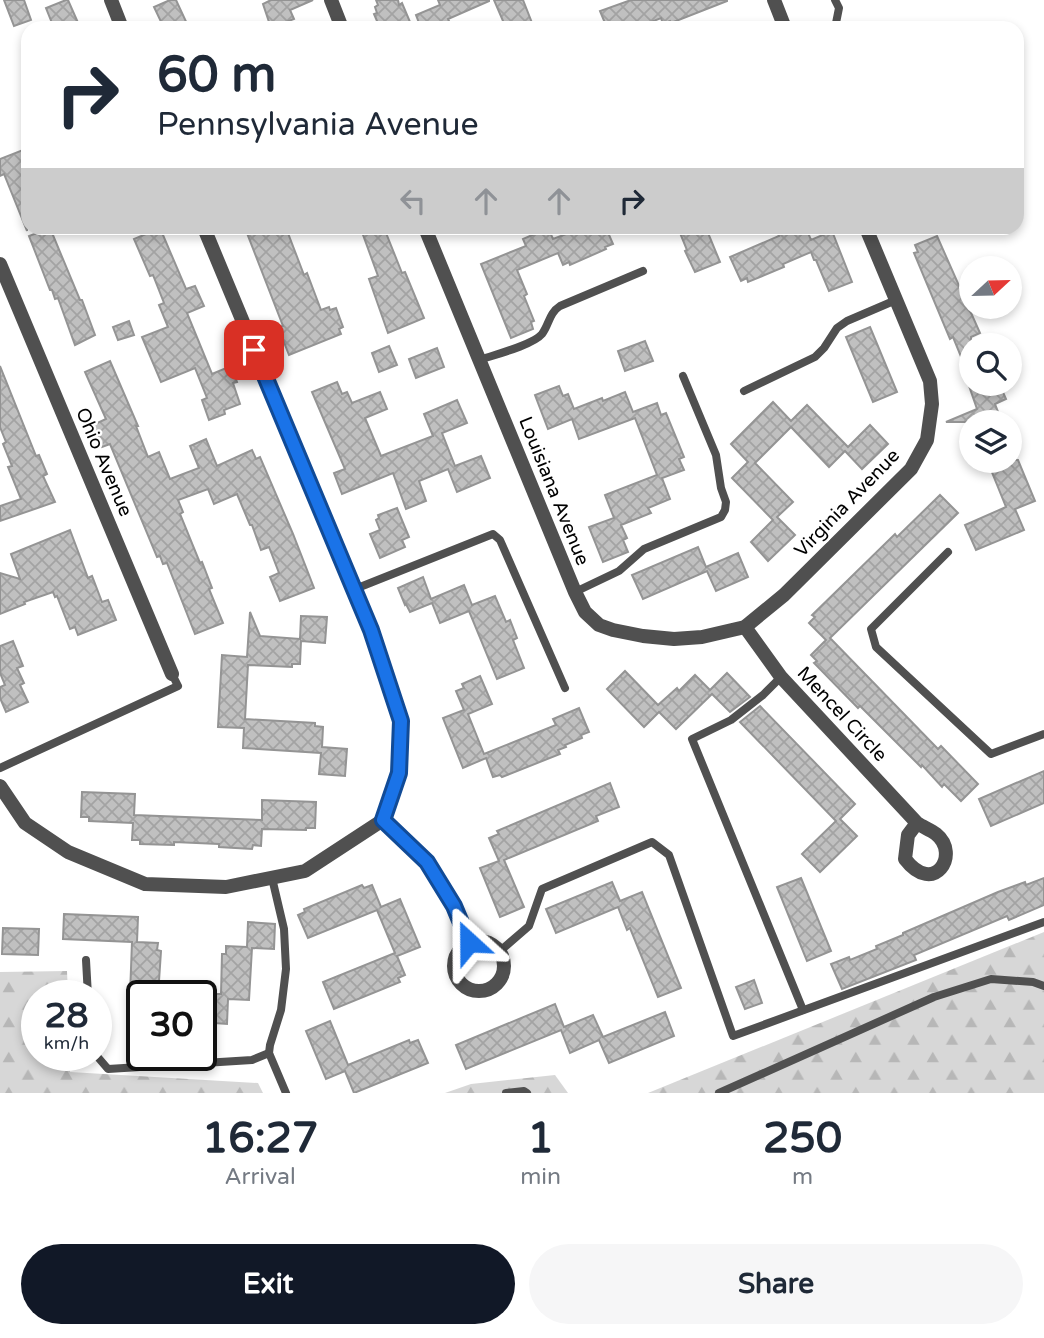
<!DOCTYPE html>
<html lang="en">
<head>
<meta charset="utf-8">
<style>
  body { margin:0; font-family:"Varela Round",sans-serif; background:#f6f6f7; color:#1f2937; height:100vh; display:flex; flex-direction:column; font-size:26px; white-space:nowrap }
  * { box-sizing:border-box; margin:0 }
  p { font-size:23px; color:#747a83 }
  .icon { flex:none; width:38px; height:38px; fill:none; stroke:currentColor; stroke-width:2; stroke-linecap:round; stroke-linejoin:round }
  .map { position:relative; height:1093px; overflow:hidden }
  .sheet { display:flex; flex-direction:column; background:#fff; flex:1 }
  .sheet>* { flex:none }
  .guide { position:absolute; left:21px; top:21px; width:1003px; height:214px; border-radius:21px; box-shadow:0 4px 10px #0003; background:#fff; color:#1f2937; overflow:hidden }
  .needle { width:46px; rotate:68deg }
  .tools { position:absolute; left:959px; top:256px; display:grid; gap:14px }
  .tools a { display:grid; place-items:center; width:63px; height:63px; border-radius:50%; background:#fff; box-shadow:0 4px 10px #0003; font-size:35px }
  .speed { position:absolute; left:21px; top:980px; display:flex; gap:14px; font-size:35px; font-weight:700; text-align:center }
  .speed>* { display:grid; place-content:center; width:91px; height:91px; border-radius:50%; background:#fff; box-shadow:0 4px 10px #0003; line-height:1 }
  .speed small { font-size:18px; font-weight:400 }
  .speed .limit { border:4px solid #111; border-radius:10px; background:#fff; color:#111 }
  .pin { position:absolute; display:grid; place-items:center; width:60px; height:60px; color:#fff; margin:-30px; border-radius:14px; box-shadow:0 4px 10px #0006 }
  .me { position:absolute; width:77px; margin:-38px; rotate:336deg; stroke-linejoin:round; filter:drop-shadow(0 0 5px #0008) }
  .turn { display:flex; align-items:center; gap:24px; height:147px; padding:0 21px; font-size:32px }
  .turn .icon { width:91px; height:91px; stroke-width:2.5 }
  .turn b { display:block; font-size:49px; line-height:60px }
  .lanes { display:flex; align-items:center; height:66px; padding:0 21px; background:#0003; justify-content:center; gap:35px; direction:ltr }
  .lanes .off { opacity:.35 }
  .eta { display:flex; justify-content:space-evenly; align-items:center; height:119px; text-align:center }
  .eta b { font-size:42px; font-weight:700; line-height:49px }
  .cta { display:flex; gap:14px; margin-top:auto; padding:14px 21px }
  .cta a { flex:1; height:80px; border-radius:42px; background:#111827; color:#fff; font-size:28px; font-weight:700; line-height:80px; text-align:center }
  .cta a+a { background:#f6f6f7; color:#1f2937 }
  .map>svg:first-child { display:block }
  .forest { fill:url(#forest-firs) }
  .building { fill:url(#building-cross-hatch); stroke:#949494; stroke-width:2 }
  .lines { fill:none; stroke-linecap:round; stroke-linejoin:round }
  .service { stroke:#505050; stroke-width:8 }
  .minor { stroke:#505050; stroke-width:14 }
  .route-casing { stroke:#114b97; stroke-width:18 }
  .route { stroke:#1a73e8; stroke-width:12 }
  .labels { text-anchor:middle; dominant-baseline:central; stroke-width:5; stroke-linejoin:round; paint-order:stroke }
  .street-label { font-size:19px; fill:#000; stroke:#fff }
</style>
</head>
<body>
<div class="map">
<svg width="1044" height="1093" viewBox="0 0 1044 1093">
  <defs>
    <pattern id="forest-firs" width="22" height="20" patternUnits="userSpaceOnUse" patternTransform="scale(1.75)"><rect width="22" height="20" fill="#d7d7d7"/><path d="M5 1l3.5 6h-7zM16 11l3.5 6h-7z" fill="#b7b7b7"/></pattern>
    <pattern id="building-cross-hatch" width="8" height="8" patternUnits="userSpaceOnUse" patternTransform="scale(1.75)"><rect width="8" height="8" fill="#c0c0c0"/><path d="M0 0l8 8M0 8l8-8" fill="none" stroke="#a3a3a3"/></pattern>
  </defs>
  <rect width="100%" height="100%" fill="#fff"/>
  <g class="forest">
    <path d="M1044 932V1093H648Z"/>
    <path d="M67 971 68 996H37V1055H69L70 1072 258 1083 263 1093H0V972Z"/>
    <path d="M555 1075 568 1093H445L471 1084Z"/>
  </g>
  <g class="building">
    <path d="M4 0H24L31 20 14 26Z"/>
    <path d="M66 0H68L79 25 71 28H54L46 8Z"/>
    <path d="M170 0H176L189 28H164L154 7Z"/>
    <path d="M271 0H313L290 10 294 19 271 28 263 4Z"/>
    <path d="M376 0H398L399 5 402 3 410 22 394 28H380L374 14 377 13 375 7 378 5Z"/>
    <path d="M438 0H489V1L448 19 452 28H421L416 15 440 5Z"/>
    <path d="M494 0H523L534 28H506Z"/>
    <path d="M631 0H727V1L671 23 670 21 663 24 661 18 636 28H607L600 11Z"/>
    <path d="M23 150 28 163 27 231 4 174 0 176V159Z"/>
    <path d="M50 228 80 300H82L95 335 75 345 58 298 55 299 52 290H50L29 236Z"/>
    <path d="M160 228 186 289 195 286 204 306 187 313 212 374 231 366 237 382 233 383 240 404 224 410 225 414 209 420 202 400 207 398 195 368 161 382 142 337 168 327 159 305 164 303 153 275 150 276 134 239Z"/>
    <path d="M245 228H286L304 275 307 273 321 310 329 307 330 310 336 308 343 327 339 329 341 334 289 355 278 327 283 326Z"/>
    <path d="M372 228H384L402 273 405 272 424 318 388 333 369 279 378 276 362 232Z"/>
    <path d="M548 228 553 239 582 228H606L613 244 605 247 606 249 570 265 569 262 563 265 558 253 517 270 527 294 524 296 534 321 531 322 533 329 511 338 481 264 526 246 523 239Z"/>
    <path d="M680 228H706L720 262 695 272 685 251 687 250 680 233 682 232Z"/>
    <path d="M776 228H806L811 240 832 231 852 282 829 291 816 260H814L811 252 783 264 784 267 748 282 747 278 741 281 730 257 779 236Z"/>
    <path d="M937 236 980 333 971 337V381L953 337 950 339 914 253 918 252 915 245Z"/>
    <path d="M129 321 134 335 118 340 113 327Z"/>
    <path d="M870 327 897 392 873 402 846 337Z"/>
    <path d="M645 341 653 361 625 371 618 351Z"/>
    <path d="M389 346 397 365 379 372 372 353Z"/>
    <path d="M437 348 444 367 416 378 409 359Z"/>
    <path d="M110 361 138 426H136L148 457 159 452 170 479 199 468 190 446 206 439 217 466 252 450 256 459 260 457 293 534 314 588 280 601 270 577 279 573 269 547 261 550 252 525H250L237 494 214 504 208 489 178 500 183 512 180 514 200 563 202 562 212 588 209 589 223 623 195 634 167 563 163 564 160 556 157 557 110 444 102 447 93 425 106 419 85 372Z"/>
    <path d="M0 366 36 456 39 455 47 474 43 476 55 502 0 521V506L21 499 8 467 12 466 3 444 6 442 0 427Z"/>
    <path d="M337 382 342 394 347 392 352 403 380 392 387 409 365 418 381 456 433 436 424 414 457 400 467 423 442 433 455 466 481 456 490 478 457 492 448 469 419 481 426 501 406 509 393 473 342 494 334 473 345 469 312 392Z"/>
    <path d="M968 383H999L1006 399 995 404 1002 422H946L977 409Z"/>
    <path d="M559 386 563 396 568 394 574 409 602 398 603 401 625 392 633 412 657 403 661 415 666 413 684 457 679 459 684 470 662 478 670 499 648 508 651 513 621 525 627 538 623 540 628 552 603 562 589 527 614 518 605 495 657 475 635 418 579 439 572 419 548 429 535 395Z"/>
    <path d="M773 402 791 421 807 405 848 447 870 425 888 444 862 469 845 451 829 467 791 427 755 463 793 502 777 517 795 535 768 561 751 542 773 520 732 478 748 462 731 444Z"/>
    <path d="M987 460H1018L1035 501 1015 509 1024 530 976 550 965 525 1006 507Z"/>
    <path d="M940 495 958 513 830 638 938 749 941 746 978 784 961 801 944 784 942 787 922 765 921 767 860 706 858 708 814 663 817 661 811 655 826 640 809 623 815 617 812 615 895 534 897 537Z"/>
    <path d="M397 508 409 537 402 540 405 547 380 558 370 534 380 530 376 520 379 518 378 515Z"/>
    <path d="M70 530 88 578 92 576 102 602 108 600 116 620 78 635 75 627 70 629 57 596 55 597 53 592 24 602 25 604 0 614V573L20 579 11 554Z"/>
    <path d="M698 547 706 567 738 553 748 577 716 591 707 571 643 599 632 575Z"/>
    <path d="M423 577 431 599 464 585 472 605 495 596 506 622 510 620 517 638 513 640 524 668 497 679 469 611 440 623 432 603 410 612 406 604 405 605 398 588Z"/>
    <path d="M250 612 260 636 300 639 301 616 327 617 325 643 301 641 300 664H292V667L248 665 245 719 315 723V726L323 727 322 747 347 749 345 776 319 774 321 753 243 748 244 728 218 727 222 655 247 657Z"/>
    <path d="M13 641 23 666 17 668 24 683 20 685 28 702 6 712 0 698V687L5 685 0 673V646Z"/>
    <path d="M625 671 658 705 677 688 679 691 695 675 710 690 727 673 750 697 730 712 712 694 676 729 659 712 644 727 607 689Z"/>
    <path d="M480 676 492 704 468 714 484 754 556 725 553 719 579 708 589 732 581 735 582 738 565 745 566 747 558 750 560 754 502 777 500 775 493 777 486 758 463 768 443 718 464 710 456 691 464 688 462 684Z"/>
    <path d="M760 706 855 804 840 819 857 836 820 872 802 854 836 821 740 722Z"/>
    <path d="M1044 771V803L991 826 979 799Z"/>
    <path d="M610 783 619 807 596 816 598 821 504 860 524 907 500 917 480 868 499 861 489 838 499 834 497 831Z"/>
    <path d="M82 792 135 794 134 815 262 820V800L316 802 315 828H306V830L262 829 261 846 253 845 252 849 219 847V844L174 842V845L140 844V840H132L133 823 89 821V817H81Z"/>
    <path d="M801 878 831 951 807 961 777 887Z"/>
    <path d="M1044 878V905L1009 920 1007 916 914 955 916 960 842 989 831 964 849 957 850 960 877 949 876 946 903 935V933L998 892 1025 882 1026 885Z"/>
    <path d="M612 882 620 901 642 892 681 988 658 997 630 928 627 930 618 907 556 933 546 909Z"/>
    <path d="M362 885 364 888 372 885 381 907 400 899 420 947 397 956 405 975 398 978 400 982 334 1009 323 982 395 953 377 910 308 938 298 915 305 912 304 909Z"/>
    <path d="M64 914 138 917 137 942 158 943 157 950 161 951 158 996 130 995 132 942 63 939Z"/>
    <path d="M248 922 275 924 274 949 252 948 249 1000 228 999 227 1024 201 1022V994H221L222 954H226V946L247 947Z"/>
    <path d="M3 928 39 929 38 955 2 954Z"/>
    <path d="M754 980 762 1003 745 1009 736 987Z"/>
    <path d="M555 1004 564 1027 593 1015 603 1037 665 1012 674 1036 609 1063 599 1040 570 1053 561 1030 466 1069 456 1045Z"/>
    <path d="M330 1021 348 1065 409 1040 410 1043 418 1040 428 1063 354 1093 345 1071 326 1079 306 1031Z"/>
  </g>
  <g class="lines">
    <g class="service">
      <path d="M835 28 839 8 835 0"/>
      <path d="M479 360C494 355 533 345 542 334 549 325 549 313 560 306L643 271"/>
      <path d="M744 391 815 357 824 348 837 328 847 321 896 300"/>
      <path d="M948 552 871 629 876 647 991 754 1044 734"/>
      <path d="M355 589 493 534 500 540 565 688"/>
      <path d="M575 592 619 571 644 549 721 517 725 510 726 502 721 488 716 455 683 376"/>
      <path d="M781 677 763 695 731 720 692 739 803 1010"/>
      <path d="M0 768 178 686 172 674"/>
      <path d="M272 878 284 929 286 969 281 1010 270 1045 269 1053 286 1093"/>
      <path d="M500 951 529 926 542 889 652 842 669 855 733 1036 1044 922"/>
      <path d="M86 960 88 996"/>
      <path d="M96 1055 108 1069 252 1060 269 1053"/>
      <path d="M506 1093 524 1091 527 1093"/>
      <path d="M719 1093 934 997 991 979 1033 982 1044 986"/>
    </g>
    <g class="minor">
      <path d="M111 0 122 28"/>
      <path d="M331 0 342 28"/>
      <path d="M774 0 785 28"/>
      <path d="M204 228 371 630 401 721 399 773 383 820"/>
      <path d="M425 228 575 592 585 612 599 625 613 630 643 636 674 639 702 637 745 627 784 595 911 469 927 440 932 404 930 381 866 228"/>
      <path d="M0 264 172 674"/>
      <path d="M745 627 781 677 917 823C923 827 931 830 936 834 961 854 934 897 905 859L908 835 917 823"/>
      <path d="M0 786 25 823 68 852 145 884 226 887 305 871 383 820"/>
      <path d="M383 820 427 862 454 906 469 942"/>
      <circle cx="479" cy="966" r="25"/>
    </g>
  </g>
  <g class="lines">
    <defs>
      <path id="route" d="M254 350 371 630 401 721 399 773 383 820 427 862 454 906 469 942"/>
    </defs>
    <use href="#route" class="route-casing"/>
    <use href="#route" class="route"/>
  </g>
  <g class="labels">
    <g class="street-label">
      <text transform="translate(104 462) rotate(67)">Ohio Avenue</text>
      <text transform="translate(554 491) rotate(68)">Louisiana Avenue</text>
      <text transform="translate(847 503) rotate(-46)">Virginia Avenue</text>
      <text transform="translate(842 714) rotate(47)">Mencel Circle</text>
    </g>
  </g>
</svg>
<div class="tools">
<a><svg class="needle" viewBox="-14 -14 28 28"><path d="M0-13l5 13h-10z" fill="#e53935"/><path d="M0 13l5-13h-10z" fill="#747a83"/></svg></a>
<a><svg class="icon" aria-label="search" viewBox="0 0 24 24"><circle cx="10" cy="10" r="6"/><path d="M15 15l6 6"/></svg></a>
<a><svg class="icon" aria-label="layers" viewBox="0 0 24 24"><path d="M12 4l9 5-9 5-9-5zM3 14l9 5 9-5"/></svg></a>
</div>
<div class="speed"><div>28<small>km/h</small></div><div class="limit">30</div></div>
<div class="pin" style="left:254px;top:350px;background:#d93025"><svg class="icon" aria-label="arrive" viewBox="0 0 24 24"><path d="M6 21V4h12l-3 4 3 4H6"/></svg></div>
<svg class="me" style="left:469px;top:942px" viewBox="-20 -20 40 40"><path d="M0-17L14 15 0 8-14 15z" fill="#1a73e8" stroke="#fff" stroke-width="4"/></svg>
<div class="guide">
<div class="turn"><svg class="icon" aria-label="right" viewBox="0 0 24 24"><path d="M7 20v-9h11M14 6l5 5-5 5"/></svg><div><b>60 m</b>Pennsylvania Avenue</div></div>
<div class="lanes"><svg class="icon off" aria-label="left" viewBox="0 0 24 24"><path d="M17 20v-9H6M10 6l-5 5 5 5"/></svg><svg class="icon off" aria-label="ahead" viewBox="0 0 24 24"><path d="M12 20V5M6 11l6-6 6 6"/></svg><svg class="icon off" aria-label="ahead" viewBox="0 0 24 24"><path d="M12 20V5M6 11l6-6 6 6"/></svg><svg class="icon" aria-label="right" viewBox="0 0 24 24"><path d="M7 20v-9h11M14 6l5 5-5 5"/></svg></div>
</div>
</div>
<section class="sheet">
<div class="eta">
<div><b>16:27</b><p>Arrival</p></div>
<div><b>1</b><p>min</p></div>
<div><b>250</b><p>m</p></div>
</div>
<div class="cta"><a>Exit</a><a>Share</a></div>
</section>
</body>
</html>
